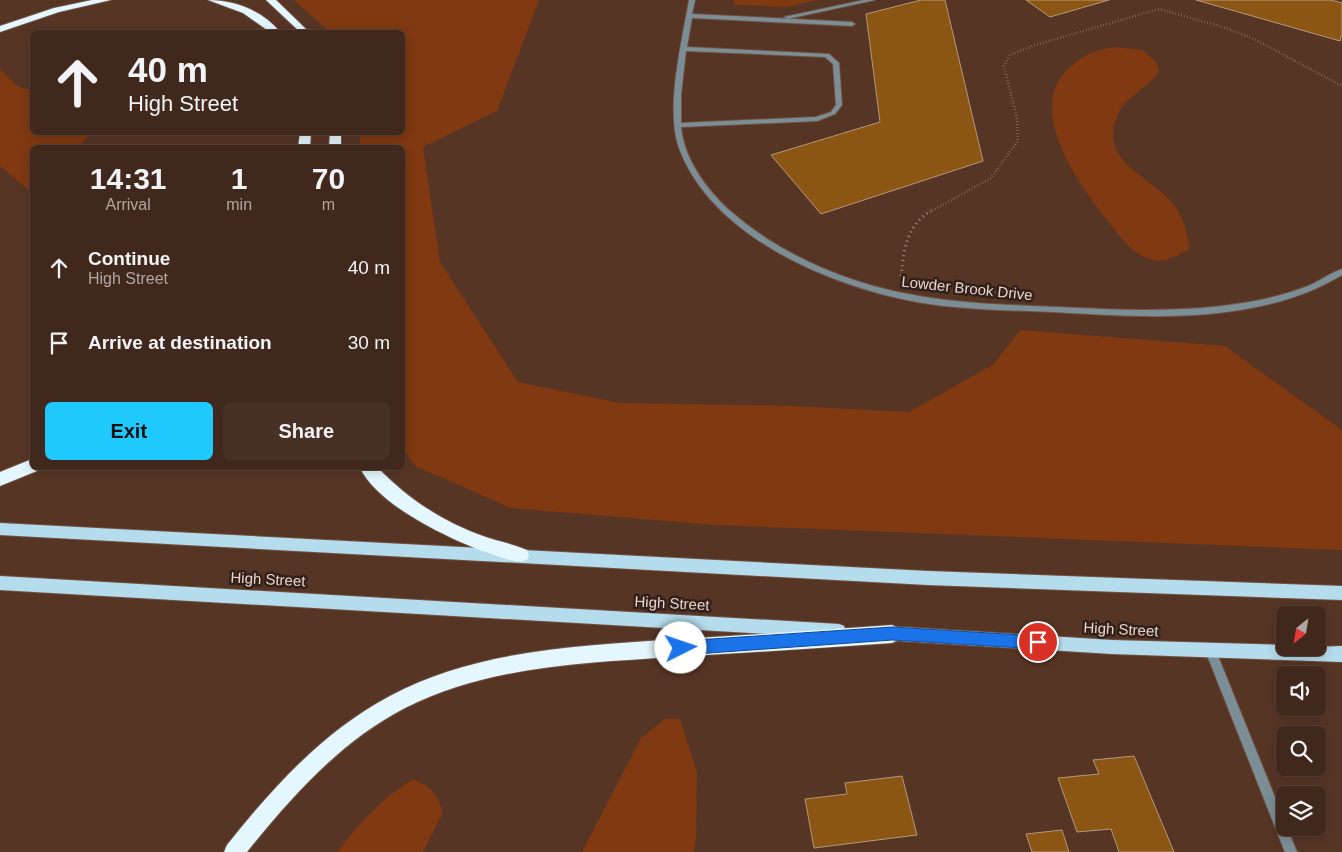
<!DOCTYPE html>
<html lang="en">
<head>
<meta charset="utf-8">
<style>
  body { margin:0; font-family:Arial,sans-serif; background:#483025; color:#f1f3f6; height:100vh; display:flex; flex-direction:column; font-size:19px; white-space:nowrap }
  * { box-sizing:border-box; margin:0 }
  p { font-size:16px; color:#aea6a3 }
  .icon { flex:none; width:28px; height:28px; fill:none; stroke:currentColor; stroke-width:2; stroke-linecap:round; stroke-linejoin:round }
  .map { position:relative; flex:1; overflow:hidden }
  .panel { position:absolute; left:30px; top:145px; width:375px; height:325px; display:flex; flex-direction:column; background:#41281c; border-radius:8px; box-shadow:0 2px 12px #0003,0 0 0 1px #5a443b }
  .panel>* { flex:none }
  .hud { position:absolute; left:30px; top:30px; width:375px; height:105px; border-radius:8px; box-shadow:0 2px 12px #0003,0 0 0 1px #5a443b; background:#41281c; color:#f1f3f6; overflow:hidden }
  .needle { width:32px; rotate:210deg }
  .controls { position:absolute; left:1276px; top:606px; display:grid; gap:10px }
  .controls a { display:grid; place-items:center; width:50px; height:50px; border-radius:8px; background:#41281c; box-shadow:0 2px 12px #0003,0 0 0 1px #5a443b; font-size:25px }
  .pin { position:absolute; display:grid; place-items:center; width:42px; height:42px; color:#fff; margin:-21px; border:2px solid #fff; border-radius:50%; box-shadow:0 1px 5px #0007 }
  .me { position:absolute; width:55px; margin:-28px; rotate:86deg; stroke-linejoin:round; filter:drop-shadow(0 0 4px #0008) }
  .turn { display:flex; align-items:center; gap:18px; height:105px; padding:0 15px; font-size:22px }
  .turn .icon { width:65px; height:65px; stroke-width:2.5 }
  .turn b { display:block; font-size:35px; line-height:42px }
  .eta { display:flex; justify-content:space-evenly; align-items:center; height:85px; text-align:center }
  .eta b { font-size:30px; font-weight:700; line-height:35px }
  .button { display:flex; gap:10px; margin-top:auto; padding:10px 15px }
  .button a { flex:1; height:58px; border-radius:8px; background:#1fc9fd; color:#111; font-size:20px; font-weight:700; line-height:58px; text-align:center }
  .button a+a { background:#483025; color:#f1f3f6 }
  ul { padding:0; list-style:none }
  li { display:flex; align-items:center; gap:15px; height:75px; padding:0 15px }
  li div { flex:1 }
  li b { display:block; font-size:19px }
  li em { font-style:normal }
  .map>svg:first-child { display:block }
  .green { fill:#803911 }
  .building { fill:#8b5614; stroke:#b59779 }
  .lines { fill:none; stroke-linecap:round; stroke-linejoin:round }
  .minor-casing { stroke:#715243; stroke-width:2 }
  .major-casing { stroke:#715243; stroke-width:2 }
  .highway-casing { stroke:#715243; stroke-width:2 }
  .path-far1 { stroke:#a68b7e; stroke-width:2.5; stroke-dasharray:0.5 2.5; stroke-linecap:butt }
  .path { stroke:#a68b7e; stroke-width:3; stroke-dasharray:1 4; stroke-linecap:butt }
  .minor { fill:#7b8e96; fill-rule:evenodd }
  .major { fill:#b5dced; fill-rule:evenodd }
  .highway { fill:#e4f6fe; fill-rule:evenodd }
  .route { fill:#1a73e8; stroke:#114b97 }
  .labels { text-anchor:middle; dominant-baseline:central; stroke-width:5; stroke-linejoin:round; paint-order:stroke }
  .street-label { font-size:15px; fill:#ead4ca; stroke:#31211a }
</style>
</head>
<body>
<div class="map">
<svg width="1342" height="852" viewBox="0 0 1342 852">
  <rect width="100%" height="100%" fill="#573525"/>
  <g class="green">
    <path d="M294 0H539L497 111 423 147 440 262 518 382 620 403 792 406 909 412 994 364 1020 330 1225 346 1342 430V550L715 525 511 508 415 466 402 447V148L360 147V133L402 132V32H330Z"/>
    <path d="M733 0H817L787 7 735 5Z"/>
    <path d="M1115 47 1143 50 1157 63 1159 72C1149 86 1127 97 1120 110 1093 165 1153 173 1177 209 1185 221 1187 236 1190 249 1179 254 1166 263 1154 260 1130 255 1118 233 1104 216 1075 180 1025 106 1070 67 1083 55 1098 49 1115 47Z"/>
    <path d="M0 69 17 86 32 91V132L91 133 79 147 32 148V193L0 166Z"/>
    <path d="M665 719H680L697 772 696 839 694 852H582L641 738Z"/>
    <path d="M413 780C431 784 437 796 443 812L423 852H337C358 825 383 796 413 780Z"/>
  </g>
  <g class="building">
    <path d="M921 0H945L983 161 821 214 771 155 880 122 866 14Z"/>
    <path d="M1026 0H1109L1050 17Z"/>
    <path d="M1196 0H1331L1342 3V33L1340 41Z"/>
    <path d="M1134 756 1174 852H1119L1111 829 1077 832 1058 778 1099 774 1093 760Z"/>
    <path d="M902 776 917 835 814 848 805 799 847 794 845 783Z"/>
    <path d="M1062 830 1069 852H1032L1026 834Z"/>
  </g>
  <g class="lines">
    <defs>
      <g id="minor">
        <path d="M689 0H695L692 14 852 22 855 24 852 26 692 18 687 47 829 54 839 63 842 105 835 114 817 121 681 127C684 159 706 189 729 210 781 256 851 285 919 296 965 304 1012 305 1058 307 1120 310 1181 313 1243 303 1265 300 1287 294 1308 286 1320 281 1330 273 1342 269V275C1333 280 1324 285 1315 289 1233 324 1139 317 1053 312 1008 310 962 310 917 302 830 286 712 237 679 148 665 108 682 42 689 0ZM686 51 825 57 833 64 836 105 831 112 816 117 681 123V95Z"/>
        <path d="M864 0H875L787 19 784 17Z"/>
        <path d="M1210 645 1214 646 1285 822V828H1287L1297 852H1285L1205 650 1206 646Z"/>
      </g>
      <g id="major">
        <path d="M0 523 928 571 1342 586V600L928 585 0 535Z"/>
        <path d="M0 576 839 624 844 626 846 631 844 636 839 638 0 590Z"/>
        <path d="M884 626 1112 640 1285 645V648L1342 646V662L1112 654 884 640 879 638 877 633 879 628Z"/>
      </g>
      <g id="highway">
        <path d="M92 0H111L59 12 0 32V26L54 8Z"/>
        <path d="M208 0C235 0 263 11 280 32H270L243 13Z"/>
        <path d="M266 0H276L309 32H300Z"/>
        <path d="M300 132H311L310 148H298Z"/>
        <path d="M330 132H341V148H329Z"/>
        <path d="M32 459V468H39L37 471 0 486V472Z"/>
        <path d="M360 468H378C407 498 443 522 483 536 497 541 513 544 527 550L529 555 527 560C517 564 504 558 494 555 455 542 379 507 360 468Z"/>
        <path d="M892 625 898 628 901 634 898 640 892 643C819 648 746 653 674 657 583 663 488 666 405 708 341 741 291 797 247 852H224L227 845C273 787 324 731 390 696 478 649 580 646 677 639 749 635 820 630 892 625Z"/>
      </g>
    </defs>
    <use href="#minor" class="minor-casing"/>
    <use href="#major" class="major-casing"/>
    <use href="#highway" class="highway-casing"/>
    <path class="path-far1" d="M930 212 991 178 1018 141 1017 118 1004 66 1010 55 1035 45 1159 9 1226 28 1256 40 1342 86"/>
    <path class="path" d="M901 276C905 246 905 229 931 210"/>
    <use href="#minor" class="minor"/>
    <use href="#major" class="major"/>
    <use href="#highway" class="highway"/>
  </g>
  <path class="route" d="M892 627 1038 636 1043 638 1045 642 1043 647 1038 649 892 640 681 655 676 653 674 648 676 643 681 641Z"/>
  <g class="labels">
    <g class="street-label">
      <text transform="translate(967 288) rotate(6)">Lowder Brook Drive</text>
      <text transform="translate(268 579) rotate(3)">High Street</text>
      <text transform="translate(672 603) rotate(3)">High Street</text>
      <text transform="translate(1121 629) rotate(3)">High Street</text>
    </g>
  </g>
</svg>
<div class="controls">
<a><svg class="needle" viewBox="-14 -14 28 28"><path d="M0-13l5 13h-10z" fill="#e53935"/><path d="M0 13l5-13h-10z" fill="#aea6a3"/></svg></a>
<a><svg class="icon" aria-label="sound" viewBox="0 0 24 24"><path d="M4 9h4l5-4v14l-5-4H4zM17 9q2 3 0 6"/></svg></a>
<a><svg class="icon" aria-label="search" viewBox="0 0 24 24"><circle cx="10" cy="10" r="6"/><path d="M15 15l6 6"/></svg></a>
<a><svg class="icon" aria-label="layers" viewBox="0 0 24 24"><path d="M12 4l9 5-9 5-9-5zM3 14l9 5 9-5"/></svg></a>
</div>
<div class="pin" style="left:1038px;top:642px;background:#d93025"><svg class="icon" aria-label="arrive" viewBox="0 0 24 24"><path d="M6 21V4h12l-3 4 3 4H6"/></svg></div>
<svg class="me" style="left:681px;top:648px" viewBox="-20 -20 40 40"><circle r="19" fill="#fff"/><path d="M0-13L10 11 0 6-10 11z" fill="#1a73e8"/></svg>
<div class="hud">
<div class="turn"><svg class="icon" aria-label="ahead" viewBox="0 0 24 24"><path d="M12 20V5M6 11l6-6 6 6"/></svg><div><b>40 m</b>High Street</div></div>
</div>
<section class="panel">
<div class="eta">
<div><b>14:31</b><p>Arrival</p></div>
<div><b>1</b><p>min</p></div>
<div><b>70</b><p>m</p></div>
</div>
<ul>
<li><svg class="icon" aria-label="ahead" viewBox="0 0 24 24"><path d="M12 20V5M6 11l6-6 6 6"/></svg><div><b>Continue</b><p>High Street</p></div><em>40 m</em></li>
<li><svg class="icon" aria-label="arrive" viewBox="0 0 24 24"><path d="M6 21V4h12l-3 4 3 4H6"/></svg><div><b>Arrive at destination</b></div><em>30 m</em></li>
</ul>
<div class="button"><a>Exit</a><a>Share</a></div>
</section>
</div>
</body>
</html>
